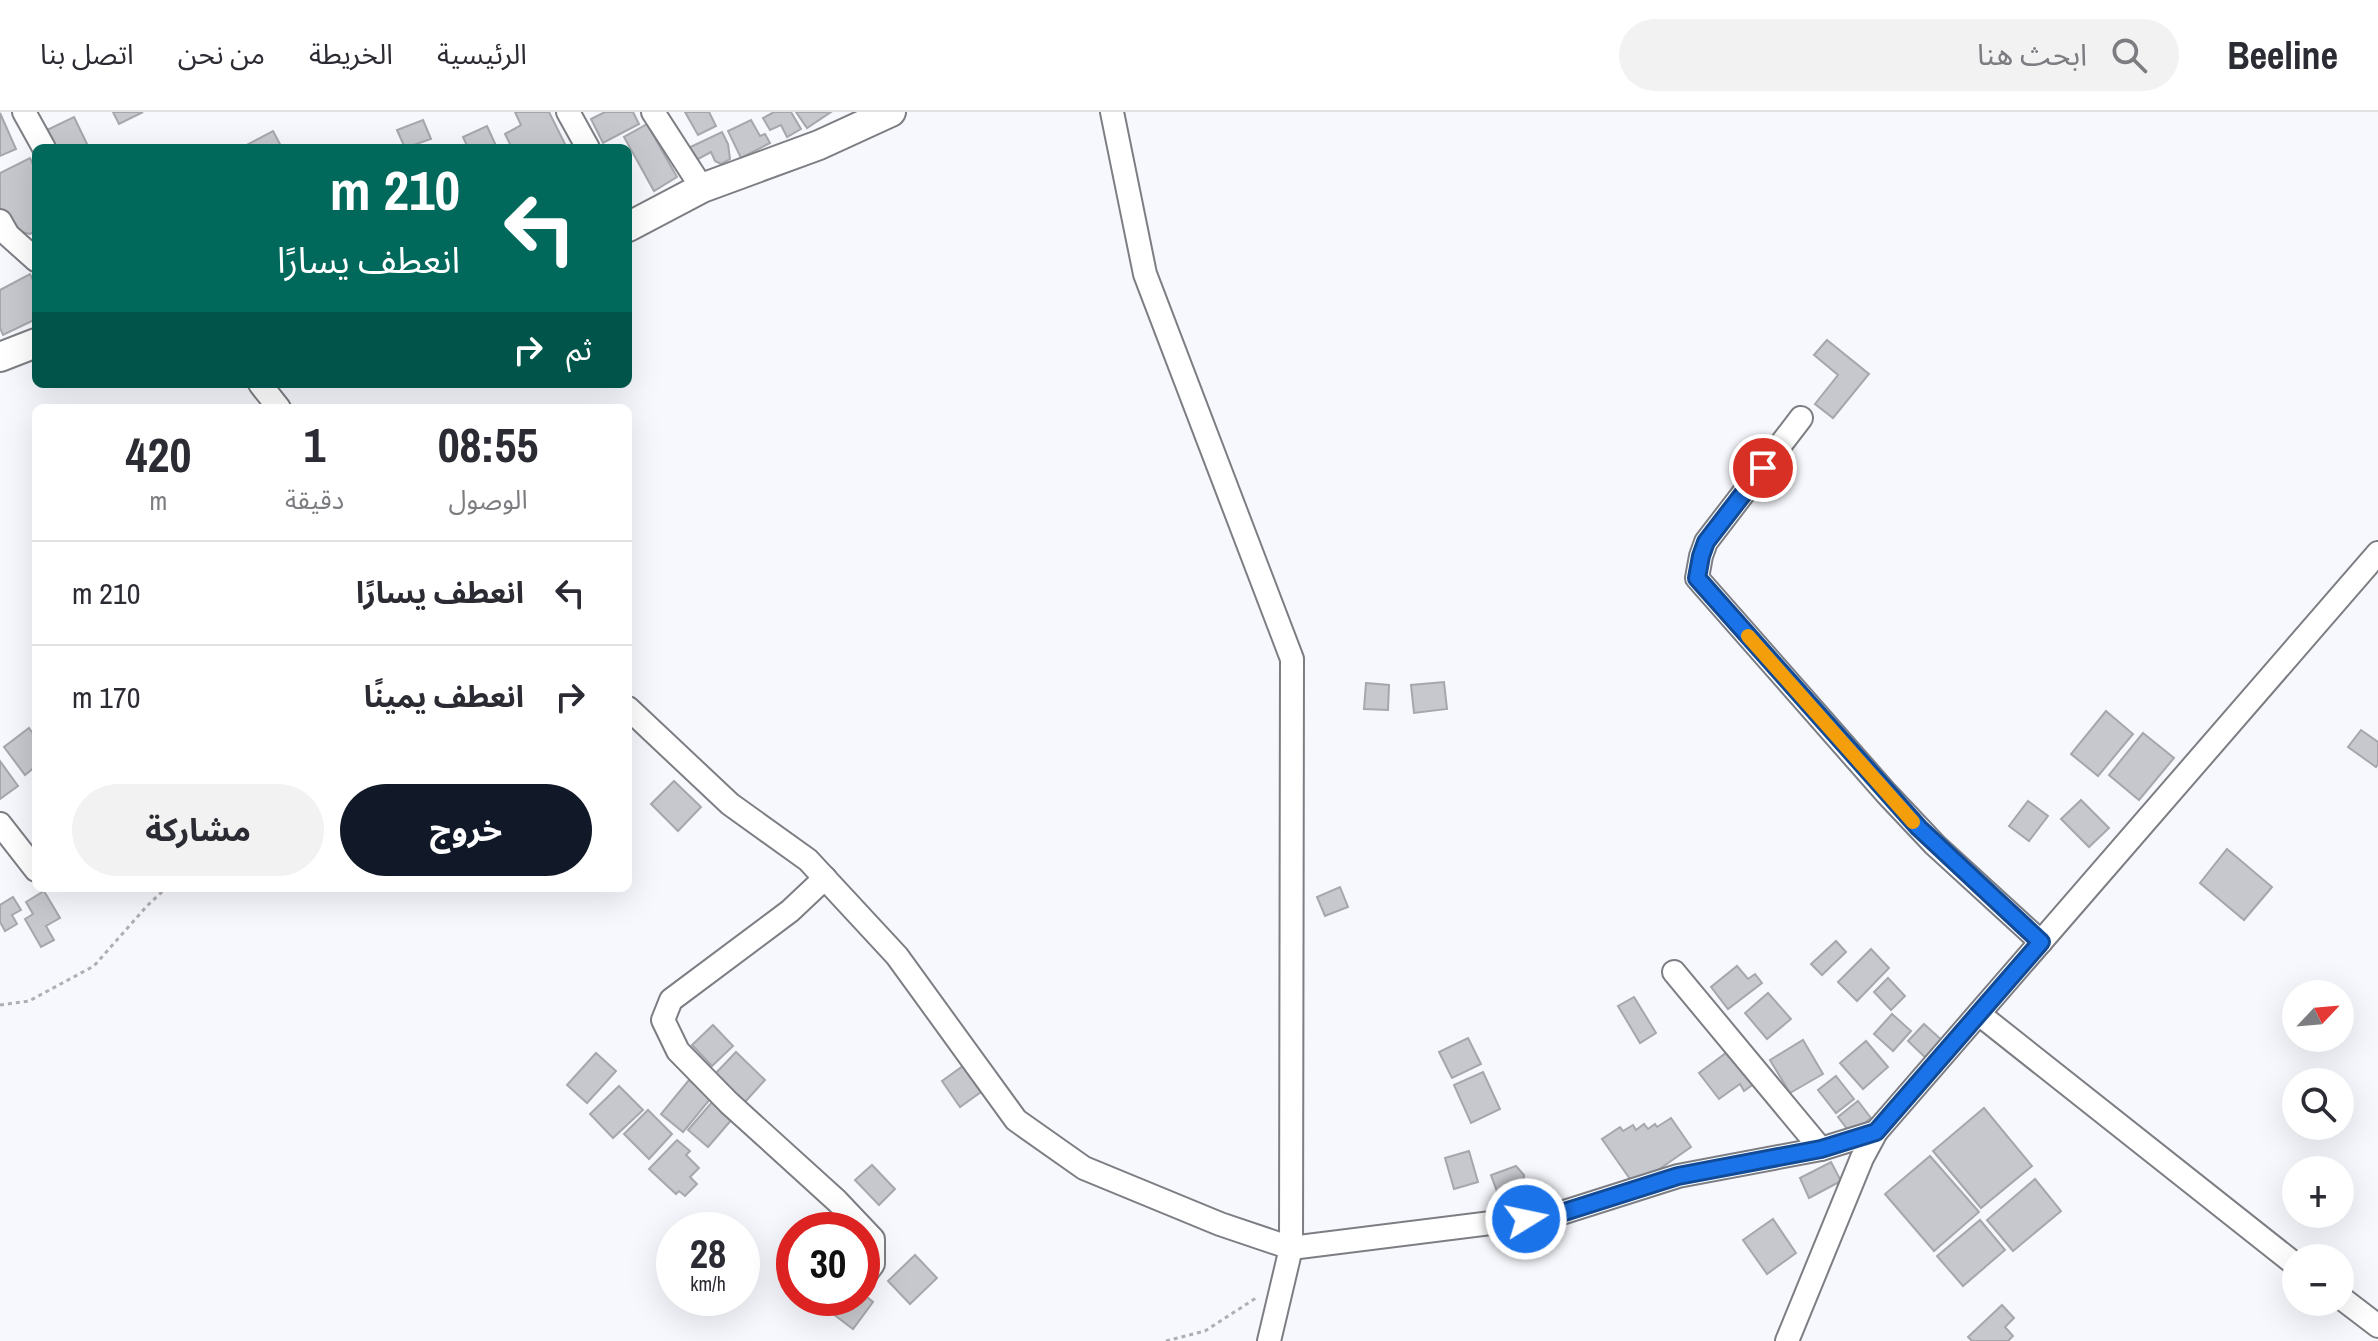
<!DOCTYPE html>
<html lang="ar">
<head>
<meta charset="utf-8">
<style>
  body { margin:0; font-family:"Archivo Narrow","Noto Sans Arabic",sans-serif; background:#f2f2f3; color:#2b2b33; direction:rtl; height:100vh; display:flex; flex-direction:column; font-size:30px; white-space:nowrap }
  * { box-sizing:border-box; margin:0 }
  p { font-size:26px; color:#7c7c81 }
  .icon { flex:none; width:44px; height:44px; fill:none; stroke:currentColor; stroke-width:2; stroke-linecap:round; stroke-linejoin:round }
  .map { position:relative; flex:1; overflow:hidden; direction:ltr }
  .drawer { position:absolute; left:32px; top:292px; width:600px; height:488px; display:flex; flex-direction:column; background:#fff; border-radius:12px; box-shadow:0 8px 32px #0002; direction:rtl }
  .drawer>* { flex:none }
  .banner { position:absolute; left:32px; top:32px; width:600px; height:244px; border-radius:12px; box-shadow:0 8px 32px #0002; direction:rtl; background:#00695c; color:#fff; overflow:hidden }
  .needle { width:52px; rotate:64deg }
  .buttons { position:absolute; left:2282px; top:868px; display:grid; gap:16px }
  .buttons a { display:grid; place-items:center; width:72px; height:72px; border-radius:50%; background:#fff; box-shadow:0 8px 32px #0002; font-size:40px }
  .speed { position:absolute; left:656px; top:1100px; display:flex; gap:16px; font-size:40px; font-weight:700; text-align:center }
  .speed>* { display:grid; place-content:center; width:104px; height:104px; border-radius:50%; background:#fff; box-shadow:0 8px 32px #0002; line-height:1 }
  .speed small { font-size:20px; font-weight:400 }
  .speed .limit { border:12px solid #d22; background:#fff; color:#111 }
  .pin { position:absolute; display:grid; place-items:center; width:68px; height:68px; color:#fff; margin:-34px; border:4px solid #fff; border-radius:50%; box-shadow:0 2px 8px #0007 }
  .me { position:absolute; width:88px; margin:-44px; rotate:80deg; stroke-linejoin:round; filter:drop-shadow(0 0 6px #0008) }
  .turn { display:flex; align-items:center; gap:28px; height:168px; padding:0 40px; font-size:36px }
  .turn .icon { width:104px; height:104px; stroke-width:2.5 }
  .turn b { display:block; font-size:56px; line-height:68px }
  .then { display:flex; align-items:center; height:76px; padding:0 40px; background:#0003; gap:16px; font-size:30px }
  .eta { display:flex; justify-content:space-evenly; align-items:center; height:136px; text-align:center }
  .eta b { font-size:48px; font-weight:700; line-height:56px }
  .button { display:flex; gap:16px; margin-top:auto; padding:16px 40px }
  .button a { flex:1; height:92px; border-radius:48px; background:#111827; color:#fff; font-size:32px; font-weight:700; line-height:92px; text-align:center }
  .button a+a { background:#f2f2f3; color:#2b2b33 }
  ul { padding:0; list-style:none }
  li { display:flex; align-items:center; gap:24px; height:104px; padding:0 40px; border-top:2px solid #e1e1e2 }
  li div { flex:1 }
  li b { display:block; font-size:30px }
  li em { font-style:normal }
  header { display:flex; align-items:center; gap:48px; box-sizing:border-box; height:112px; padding:0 40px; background:#fff; border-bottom:2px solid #e1e1e2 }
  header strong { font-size:38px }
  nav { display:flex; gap:44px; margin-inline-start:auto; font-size:28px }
  .search { width:560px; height:72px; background:#f2f2f3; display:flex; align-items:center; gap:20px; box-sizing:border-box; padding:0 28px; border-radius:44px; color:#7c7c81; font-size:30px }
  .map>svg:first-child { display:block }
  .building { fill:#c6c8cd; stroke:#a6a7ac; stroke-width:2 }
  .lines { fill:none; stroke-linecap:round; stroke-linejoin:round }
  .minor-casing { stroke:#7c7e83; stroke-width:26 }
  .tertiary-casing { stroke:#7c7e83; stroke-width:32 }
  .path { stroke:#aeafb3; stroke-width:3; stroke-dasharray:4 4; stroke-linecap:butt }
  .minor { stroke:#fff; stroke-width:22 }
  .tertiary { stroke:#fff; stroke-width:28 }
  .route-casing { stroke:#114b97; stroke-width:20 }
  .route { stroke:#1a73e8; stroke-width:14 }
  .slow { stroke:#f59e0b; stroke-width:14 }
</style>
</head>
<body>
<header>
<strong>Beeline</strong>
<div class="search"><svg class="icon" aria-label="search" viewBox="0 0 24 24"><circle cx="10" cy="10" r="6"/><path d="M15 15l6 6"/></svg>ابحث هنا</div>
<nav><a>الرئيسية</a><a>الخريطة</a><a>من نحن</a><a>اتصل بنا</a></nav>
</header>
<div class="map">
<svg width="2378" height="1229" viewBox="0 0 2378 1229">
  <rect width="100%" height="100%" fill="#f6f8fd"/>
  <g class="building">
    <path d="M113 0H143L119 12Z"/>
    <path d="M515 0H549L567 36H512L505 22 521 13Z"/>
    <path d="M605 0H633L639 12 603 31 591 7Z"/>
    <path d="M685 0H709L716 14 698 23Z"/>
    <path d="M774 0H791L801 17 787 25 781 13 770 18 763 6Z"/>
    <path d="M796 0H831L807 16Z"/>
    <path d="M0 1 16 37 0 44Z"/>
    <path d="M74 5 88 34 83 36H54L45 19Z"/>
    <path d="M423 8 431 27 405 36 397 18Z"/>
    <path d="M751 8 760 24 765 22 770 31 741 46 728 19Z"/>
    <path d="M647 12 677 65 654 79 624 25Z"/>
    <path d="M487 14 497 36H468L463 25Z"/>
    <path d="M273 19 282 36H241Z"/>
    <path d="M722 20 728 32 730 47 721 52 715 49 711 40 691 51 684 38Z"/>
    <path d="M30 46 36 59V119L30 122 9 117 0 99V61Z"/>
    <path d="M30 162 36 174V207L3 223 0 216V178Z"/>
    <path d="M1827 228 1869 262 1833 306 1815 292 1838 263 1814 243Z"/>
    <path d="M1444 570 1447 597 1414 601 1411 573Z"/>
    <path d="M1366 571 1389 573 1388 598 1364 597Z"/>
    <path d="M2106 599 2133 622 2098 664 2071 642Z"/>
    <path d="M29 616 36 626V654L25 663 4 635Z"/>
    <path d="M2361 618 2378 630V652L2376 655 2348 635Z"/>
    <path d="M2143 621 2174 646 2139 688 2109 663Z"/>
    <path d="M0 649 18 674 0 687Z"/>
    <path d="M674 669 701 695 678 719 651 692Z"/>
    <path d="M2081 688 2109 716 2089 735 2061 707Z"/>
    <path d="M2028 689 2048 704 2029 729 2009 714Z"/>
    <path d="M2227 737 2272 775 2244 808 2200 771Z"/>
    <path d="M1340 775 1348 795 1325 804 1317 785Z"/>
    <path d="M44 779 60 806 46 814 54 828 41 835 25 807 33 802 26 790Z"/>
    <path d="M13 785 21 798 12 803 17 812 5 819 0 810V793Z"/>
    <path d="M1836 829 1846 840 1822 863 1811 852Z"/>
    <path d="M1871 837 1889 856 1857 889 1838 870Z"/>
    <path d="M1737 854 1748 867 1755 862 1762 871 1728 897 1711 875Z"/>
    <path d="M1888 866 1905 884 1891 898 1874 880Z"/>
    <path d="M1768 881 1791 907 1767 927 1745 901Z"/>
    <path d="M1634 885 1656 921 1640 931 1618 894Z"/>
    <path d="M1892 902 1911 919 1893 939 1874 922Z"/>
    <path d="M1924 912 1945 931 1928 948 1908 929Z"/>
    <path d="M713 913 733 934 712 954 692 933Z"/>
    <path d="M1468 926 1481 952 1452 966 1439 940Z"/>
    <path d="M1803 928 1823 962 1790 981 1770 948Z"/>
    <path d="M1866 929 1888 955 1863 977 1840 951Z"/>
    <path d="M1730 938 1755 971 1744 979 1740 972 1719 987 1699 961Z"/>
    <path d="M736 940 765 968 745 990 715 962Z"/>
    <path d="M596 941 616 959 587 991 567 973Z"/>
    <path d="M963 954 981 980 960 995 942 969Z"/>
    <path d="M1483 960 1500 997 1471 1011 1454 973Z"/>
    <path d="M1836 964 1854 987 1836 1001 1818 978Z"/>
    <path d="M689 968 711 986 683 1020 661 1002Z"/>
    <path d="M619 974 643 998 613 1026 590 1002Z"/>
    <path d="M713 989 733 1006 708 1035 688 1018Z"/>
    <path d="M1858 989 1871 1006 1851 1022 1838 1005Z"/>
    <path d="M1984 996 2032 1054 1981 1096 1933 1039Z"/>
    <path d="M648 998 672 1022 649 1047 624 1022Z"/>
    <path d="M1671 1006 1691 1035 1635 1074 1602 1027 1620 1015 1623 1019 1633 1013 1636 1018 1644 1012 1648 1017 1655 1012 1657 1015Z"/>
    <path d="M677 1028 690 1039 686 1043 699 1056 690 1065 697 1072 685 1084 679 1079 676 1082 649 1057Z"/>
    <path d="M1469 1039 1478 1070 1454 1077 1445 1046Z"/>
    <path d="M1930 1044 1979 1100 1934 1139 1885 1082Z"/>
    <path d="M1831 1050 1841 1069 1809 1086 1800 1066Z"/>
    <path d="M872 1053 895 1077 879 1093 855 1068Z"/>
    <path d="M1516 1054 1524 1063 1523 1077 1499 1085 1491 1063Z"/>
    <path d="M2035 1067 2061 1099 2013 1139 1987 1108Z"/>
    <path d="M1773 1107 1796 1141 1767 1162 1743 1128Z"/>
    <path d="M1980 1108 2005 1138 1963 1174 1937 1144Z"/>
    <path d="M915 1143 937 1166 910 1192 888 1169Z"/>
    <path d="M862 1181 873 1190 853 1217 816 1189 818 1186H842L852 1194 858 1186H862Z"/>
    <path d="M2002 1193 2014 1206 2005 1215 2013 1224 2008 1229H1972L1968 1225Z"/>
  </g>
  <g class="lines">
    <defs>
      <g id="minor">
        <path d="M24 0 44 36"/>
        <path d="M568 0 588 36"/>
        <path d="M653 0 702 76"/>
        <path d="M1112 0 1145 162 1292 547 1291 1136 1269 1229"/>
        <path d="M0 109 8 123 36 148"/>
        <path d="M260 272 279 296"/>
        <path d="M1801 306 1706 430 1701 444 1697 466 1886 681 1935 733 2041 830"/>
        <path d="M628 596 730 692 808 748 897 844 1016 1008 1084 1056 1220 1112 1291 1136 1555 1103 1678 1064 1821 1037 1876 1020 2378 441"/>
        <path d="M0 712 36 758"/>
        <path d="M825 766 790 799 671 888 663 908 678 939 729 991 837 1089 873 1127V1152L862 1167"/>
        <path d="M1674 860 1821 1037"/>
        <path d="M1979 902 2296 1153"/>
        <path d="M2340 1185 2378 1214"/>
        <path d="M1787 1229 1862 1046 1876 1020"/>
      </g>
      <g id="tertiary">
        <path d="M628 115 702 76 819 33 891 0"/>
        <path d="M0 245 36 231"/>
      </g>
    </defs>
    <use href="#minor" class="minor-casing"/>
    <use href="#tertiary" class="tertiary-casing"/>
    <g class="path">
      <path d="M0 893 29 889 94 854 147 794 166 776"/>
      <path d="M1166 1229 1205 1219 1256 1186"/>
    </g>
    <use href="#minor" class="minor"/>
    <use href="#tertiary" class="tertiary"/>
  </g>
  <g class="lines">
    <defs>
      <path id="route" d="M1526 1107 1555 1103 1678 1064 1821 1037 1876 1020 2041 830 1919 716 1697 466 1701 444 1706 430 1763 356"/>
    </defs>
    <use href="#route" class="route-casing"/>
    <use href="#route" class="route"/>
    <path class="slow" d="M1748 524 1913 710"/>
  </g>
</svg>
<div class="buttons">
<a><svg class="needle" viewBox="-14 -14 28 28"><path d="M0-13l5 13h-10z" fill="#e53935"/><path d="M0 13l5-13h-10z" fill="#7c7c81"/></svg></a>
<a><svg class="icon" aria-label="search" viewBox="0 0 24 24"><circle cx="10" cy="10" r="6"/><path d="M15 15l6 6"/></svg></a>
<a>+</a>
<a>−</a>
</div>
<div class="speed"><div>28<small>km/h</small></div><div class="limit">30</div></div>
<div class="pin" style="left:1763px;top:356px;background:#d93025"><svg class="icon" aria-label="arrive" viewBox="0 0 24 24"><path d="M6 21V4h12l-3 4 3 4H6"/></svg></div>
<svg class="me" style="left:1526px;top:1107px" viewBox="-20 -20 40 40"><circle r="17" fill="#1a73e8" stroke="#fff" stroke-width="3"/><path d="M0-11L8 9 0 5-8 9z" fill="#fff"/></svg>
<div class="banner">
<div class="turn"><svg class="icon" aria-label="left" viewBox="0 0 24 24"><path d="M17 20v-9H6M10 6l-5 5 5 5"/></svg><div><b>210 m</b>انعطف يسارًا</div></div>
<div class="then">ثم<svg class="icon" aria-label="right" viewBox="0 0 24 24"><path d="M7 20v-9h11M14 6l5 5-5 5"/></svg></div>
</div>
<section class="drawer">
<div class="eta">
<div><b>08:55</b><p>الوصول</p></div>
<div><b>1</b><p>دقيقة</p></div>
<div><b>420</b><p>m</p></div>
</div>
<ul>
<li><svg class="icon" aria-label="left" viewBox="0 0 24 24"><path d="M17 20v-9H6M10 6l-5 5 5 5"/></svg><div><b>انعطف يسارًا</b></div><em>210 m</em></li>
<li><svg class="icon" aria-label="right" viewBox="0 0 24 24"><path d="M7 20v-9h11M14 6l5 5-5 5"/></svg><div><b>انعطف يمينًا</b></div><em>170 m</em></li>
</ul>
<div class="button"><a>خروج</a><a>مشاركة</a></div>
</section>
</div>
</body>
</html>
